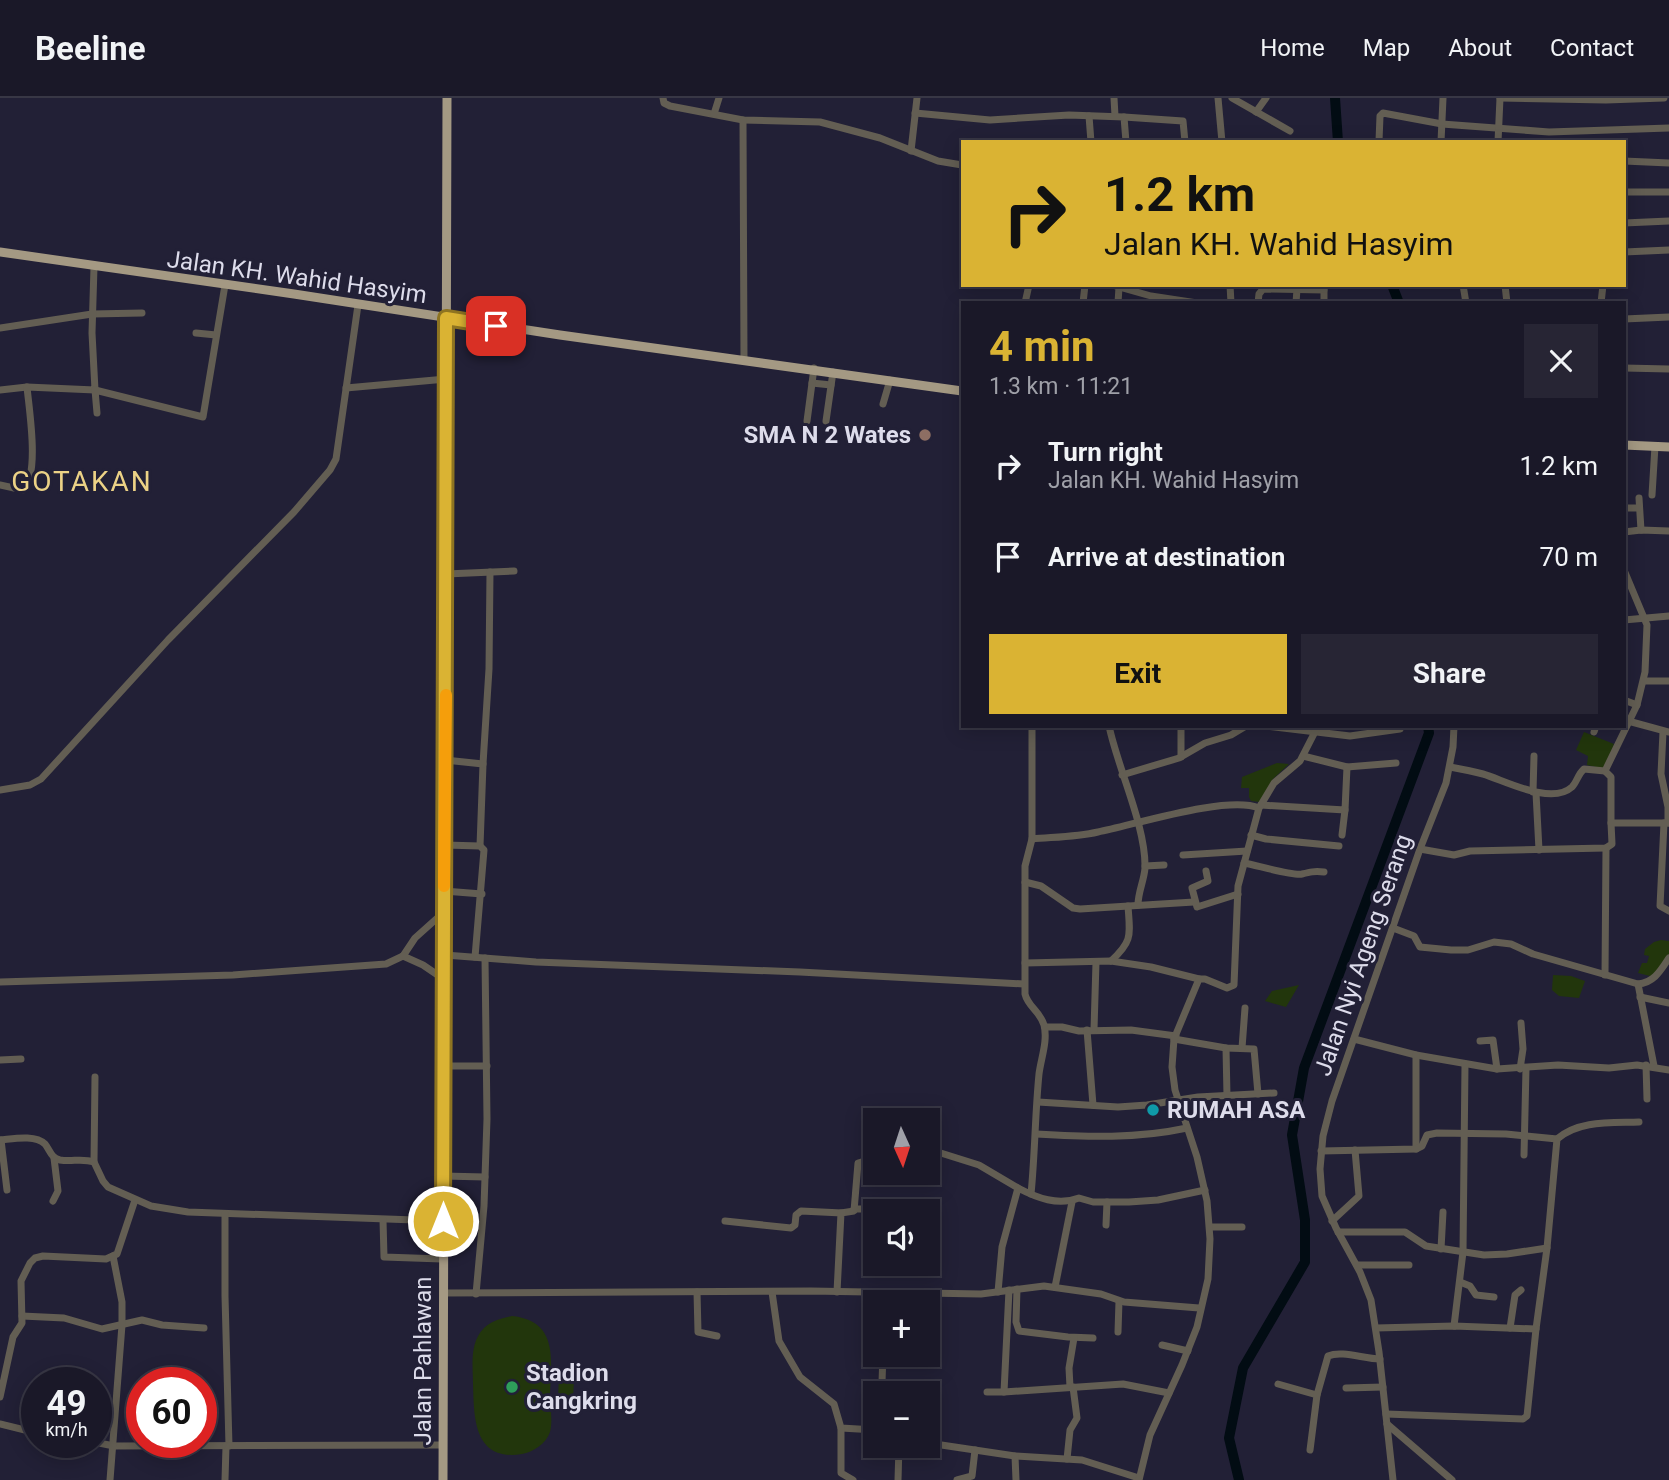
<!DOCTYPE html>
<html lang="en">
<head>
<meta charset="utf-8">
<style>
  body { margin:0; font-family:Roboto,sans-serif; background:#272534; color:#f1f3f6; height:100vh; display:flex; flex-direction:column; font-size:26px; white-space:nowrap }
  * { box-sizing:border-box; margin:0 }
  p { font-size:23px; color:#9fa0a8 }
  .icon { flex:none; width:38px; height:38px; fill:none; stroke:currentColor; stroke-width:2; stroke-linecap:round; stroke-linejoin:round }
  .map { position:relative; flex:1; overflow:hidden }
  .panel { position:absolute; left:961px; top:203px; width:665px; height:427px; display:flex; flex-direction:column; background:#1a1828; border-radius:0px; box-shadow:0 4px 18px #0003,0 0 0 2px #383745 }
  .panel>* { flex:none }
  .guide { position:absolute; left:961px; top:42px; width:665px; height:147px; border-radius:0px; box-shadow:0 4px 18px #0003,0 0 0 2px #383745; background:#dab333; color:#111; overflow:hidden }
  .needle { width:46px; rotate:177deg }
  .controls { position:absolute; left:863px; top:1010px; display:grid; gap:14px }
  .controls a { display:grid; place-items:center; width:77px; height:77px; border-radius:0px; background:#1a1828; box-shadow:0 4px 18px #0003,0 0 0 2px #383745; font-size:35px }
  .speed { position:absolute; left:21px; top:1269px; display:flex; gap:14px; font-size:35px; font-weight:700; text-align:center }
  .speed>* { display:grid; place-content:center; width:91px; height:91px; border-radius:50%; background:#1a1828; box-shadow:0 4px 18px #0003,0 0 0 2px #383745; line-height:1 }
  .speed small { font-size:18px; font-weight:400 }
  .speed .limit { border:10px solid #d22; background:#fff; color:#111 }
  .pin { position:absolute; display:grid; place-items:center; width:60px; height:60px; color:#fff; margin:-30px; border-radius:14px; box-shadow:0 4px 10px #0006 }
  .me { position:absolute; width:77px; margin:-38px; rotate:0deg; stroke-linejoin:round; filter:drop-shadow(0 0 5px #0008) }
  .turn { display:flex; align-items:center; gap:24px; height:147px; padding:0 28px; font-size:32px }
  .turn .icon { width:91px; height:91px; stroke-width:2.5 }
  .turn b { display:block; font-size:49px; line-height:60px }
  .round { display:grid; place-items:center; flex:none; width:74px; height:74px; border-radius:0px; background:#272534 }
  .overview { display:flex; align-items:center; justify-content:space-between; height:119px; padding:0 28px }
  h1 { font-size:42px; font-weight:700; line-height:52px; color:#dab333 }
  .primary-button { display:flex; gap:14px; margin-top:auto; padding:14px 28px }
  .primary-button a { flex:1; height:80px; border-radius:0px; background:#dab333; color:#111; font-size:28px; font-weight:700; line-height:80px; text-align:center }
  .primary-button a+a { background:#272534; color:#f1f3f6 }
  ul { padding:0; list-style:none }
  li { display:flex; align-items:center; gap:21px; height:91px; padding:0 28px }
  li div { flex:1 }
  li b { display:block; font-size:26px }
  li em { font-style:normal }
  header { display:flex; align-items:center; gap:42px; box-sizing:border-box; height:98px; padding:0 35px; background:#1a1828; border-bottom:2px solid #383745 }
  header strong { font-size:33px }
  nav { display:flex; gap:38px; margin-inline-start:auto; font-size:24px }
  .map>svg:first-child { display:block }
  .green { fill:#22360c }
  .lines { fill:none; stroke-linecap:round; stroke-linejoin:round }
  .river { stroke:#020c13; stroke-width:10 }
  .minor { stroke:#635e53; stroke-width:7 }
  .major { stroke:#a49983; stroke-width:9 }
  .route-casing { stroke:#8e7421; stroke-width:18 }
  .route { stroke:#dab333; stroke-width:12 }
  .slow { stroke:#f59e0b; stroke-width:12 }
  .education-dot { fill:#8d6e63; stroke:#222036; stroke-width:2.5 }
  .culture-dot { fill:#0f9aa8; stroke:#222036; stroke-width:2.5 }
  .leisure-dot { fill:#2e9e5b; stroke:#222036; stroke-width:2.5 }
  .labels { text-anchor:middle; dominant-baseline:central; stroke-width:6; stroke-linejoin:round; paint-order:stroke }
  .street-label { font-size:24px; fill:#dddceb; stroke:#222036 }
  .poi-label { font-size:24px; font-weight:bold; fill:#dddceb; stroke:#222036; text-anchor:start }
  .quarter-label { font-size:28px; letter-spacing:2px; fill:#ecd286; stroke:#222036 }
</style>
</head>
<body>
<header>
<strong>Beeline</strong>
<nav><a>Home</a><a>Map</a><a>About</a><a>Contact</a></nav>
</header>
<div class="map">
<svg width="1669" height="1382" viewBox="0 0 1669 1382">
  <rect width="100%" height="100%" fill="#222036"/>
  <g class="green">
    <path d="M1584 634 1614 646 1605 671 1587 667 1588 658 1576 652Z"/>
    <path d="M1277 665 1289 666 1273 681 1260 704 1251 703 1249 699V690H1241L1242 679Z"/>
    <path d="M1661 842 1669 843V863L1654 879 1638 875 1642 865H1647L1649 858 1644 857 1645 851 1654 844Z"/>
    <path d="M1553 877 1571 878 1585 883 1579 900 1559 898 1552 892Z"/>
    <path d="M1299 887 1286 909 1265 903 1272 893Z"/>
    <path d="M512 1218C559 1223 551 1262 550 1297 550 1308 553 1323 550 1334 546 1346 533 1354 522 1356 473 1364 474 1318 473 1286 473 1268 469 1245 484 1230 491 1223 502 1220 512 1218Z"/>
    <path d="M559 1278 574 1279 573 1303 558 1302Z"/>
  </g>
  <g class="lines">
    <g class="river">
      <path d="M1335 0 1338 44"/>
      <path d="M1392 187 1399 205"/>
      <path d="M1239 1382 1229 1340 1243 1270 1305 1164V1122L1292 1037 1304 970 1429 635 1428 628"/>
    </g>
    <g class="minor">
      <path d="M663 0 664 5 670 8 743 22 820 24 880 40 938 63 962 67"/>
      <path d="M1114 0 1115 18"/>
      <path d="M1218 0 1222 44"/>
      <path d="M1232 0 1290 33"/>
      <path d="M1500 0 1606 2 1664 0"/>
      <path d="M1256 14 1266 0"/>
      <path d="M915 15 990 22 1069 17 1124 19 1126 44"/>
      <path d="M714 16 719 0"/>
      <path d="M1089 18 1091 44"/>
      <path d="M1124 19 1183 23 1185 44"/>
      <path d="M743 22 744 261"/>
      <path d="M1379 43 1380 18 1383 15 1442 26 1549 34 1669 30"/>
      <path d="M1441 44 1443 0"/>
      <path d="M1498 44 1500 0"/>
      <path d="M911 53 917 0"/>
      <path d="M1624 63 1669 65"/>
      <path d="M1624 94H1669"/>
      <path d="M1624 125 1669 123"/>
      <path d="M1624 154 1669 152"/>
      <path d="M1112 187 1151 198 1197 205"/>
      <path d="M1230 187 1231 205"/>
      <path d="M1463 187 1466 205"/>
      <path d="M1505 187 1507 205"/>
      <path d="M1025 205 1029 187"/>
      <path d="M1083 205 1085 187"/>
      <path d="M1118 205 1119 189"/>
      <path d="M1258 205 1259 196 1263 191 1324 192"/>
      <path d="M1296 205 1297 191"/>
      <path d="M1324 205V187"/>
      <path d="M1601 205 1603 187"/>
      <path d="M1624 221 1669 219"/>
      <path d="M0 230 92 216 142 215"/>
      <path d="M196 235 216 237"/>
      <path d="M1624 270 1669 271"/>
      <path d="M812 285 831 287"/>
      <path d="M346 290 446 281"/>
      <path d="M0 292 27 289 95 292 92 235 94 169"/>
      <path d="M883 306 890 282"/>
      <path d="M97 315 95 292 203 319 225 187"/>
      <path d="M807 323 814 270"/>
      <path d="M826 323 833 274"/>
      <path d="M0 387 23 392C40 377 29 311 27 289"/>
      <path d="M1652 397 1655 348"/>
      <path d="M1639 400 1641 432"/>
      <path d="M1624 410H1639"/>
      <path d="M1624 434 1641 432 1669 433"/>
      <path d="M446 476 514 473"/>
      <path d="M1624 522 1669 518"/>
      <path d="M1644 583H1669"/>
      <path d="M1624 602 1637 607"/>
      <path d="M1628 623 1669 634"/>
      <path d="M1109 628C1118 671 1146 728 1145 770 1144 783 1138 794 1138 807"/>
      <path d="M1266 628 1350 638 1400 631"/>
      <path d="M1594 634 1596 628"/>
      <path d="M1663 634 1661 676 1668 709V725"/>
      <path d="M1303 658 1347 669 1396 665"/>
      <path d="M1181 659V628"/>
      <path d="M445 662 483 666 480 748"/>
      <path d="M483 666 489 571 490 474"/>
      <path d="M1450 669C1461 671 1472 673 1483 676 1504 682 1551 708 1572 689 1577 684 1578 676 1584 671L1605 673"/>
      <path d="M1122 677 1179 660 1205 645 1231 637 1246 628"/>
      <path d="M0 692 30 687 41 681 168 542 294 414 330 372 336 361 358 207"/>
      <path d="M1533 694 1534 658"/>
      <path d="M1536 695 1539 752"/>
      <path d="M1261 707 1345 712 1347 669"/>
      <path d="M1611 725V679L1605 673 1637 607 1645 574 1647 527 1624 472"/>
      <path d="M1664 725 1660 808 1669 813"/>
      <path d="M1251 737 1266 741 1339 748"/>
      <path d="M1342 737 1345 712"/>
      <path d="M1032 741C1054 739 1076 739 1098 734 1134 727 1227 697 1259 710"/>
      <path d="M445 747 480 748 484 752 475 859"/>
      <path d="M1420 751 1454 757 1470 753 1606 750 1612 746 1611 725H1669"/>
      <path d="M1183 757 1247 753"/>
      <path d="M1244 765C1256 767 1292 778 1302 776 1310 774 1314 773 1324 774"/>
      <path d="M1145 768 1164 767"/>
      <path d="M1206 773 1208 783 1192 790 1197 809 1238 796"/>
      <path d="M1025 784 1041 788 1073 810 1080 811 1194 804"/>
      <path d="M444 793 482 796"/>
      <path d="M1393 830 1414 838 1420 849 1451 852H1468L1494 844 1511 846 1533 856 1638 886C1654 885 1661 872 1669 860"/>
      <path d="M445 857 536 864 800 874 1024 886"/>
      <path d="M403 858 415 840 444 814"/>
      <path d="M1111 863C1133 843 1130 837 1128 808"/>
      <path d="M1025 865 1111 863 1151 869 1199 881"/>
      <path d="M1605 877 1606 750"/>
      <path d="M0 884 233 877 386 866 403 858 423 867 445 882"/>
      <path d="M1638 886 1654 968"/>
      <path d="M1640 899 1669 905"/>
      <path d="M1045 929H1062L1079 933 1131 932 1176 938"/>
      <path d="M1087 932 1093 1007"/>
      <path d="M1094 932 1096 864"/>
      <path d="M1174 941 1226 950 1254 951 1258 996"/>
      <path d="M1354 941 1416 957 1497 971 1558 967 1609 970 1637 967 1669 972"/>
      <path d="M1480 943 1493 942 1497 971"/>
      <path d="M1226 950 1227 998"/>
      <path d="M1242 950 1245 910"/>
      <path d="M1416 957V1051"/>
      <path d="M0 962 21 961"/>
      <path d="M1646 967 1647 1001"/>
      <path d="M444 968H487"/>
      <path d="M1520 971 1523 951 1521 925"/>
      <path d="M1038 1004 1118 1009 1147 1007 1198 999 1274 995"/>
      <path d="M1036 1036C1088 1039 1136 1041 1187 1030"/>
      <path d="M0 1042C12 1041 35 1036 45 1046 50 1052 51 1060 60 1062 72 1064 82 1060 94 1064L103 1083 108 1089 151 1108 188 1114 443 1123"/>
      <path d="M1 1042 7 1092"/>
      <path d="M928 1051 979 1067 1018 1090"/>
      <path d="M1321 1053 1416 1051 1422 1048 1427 1037 1437 1035 1506 1036 1557 1041"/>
      <path d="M1524 1057 1526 970"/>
      <path d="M94 1064 95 979"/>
      <path d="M443 1078 485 1079"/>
      <path d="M1031 1096C1035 1056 1035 1016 1039 976 1041 960 1048 943 1044 927 1040 913 1028 909 1025 896V768L1032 741V628"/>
      <path d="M53 1103 58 1093 54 1060"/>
      <path d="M854 1111H889L898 1106 921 1105"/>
      <path d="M225 1116V1198L229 1348"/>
      <path d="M383 1122 384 1159 442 1161"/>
      <path d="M725 1123 791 1130 795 1127 796 1117 801 1113 842 1115"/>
      <path d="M1332 1123 1359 1098 1355 1052"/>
      <path d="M1106 1127 1107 1104"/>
      <path d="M1210 1129H1242"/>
      <path d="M1338 1134H1405L1426 1148 1484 1157 1507 1156 1547 1150 1557 1041C1579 1022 1611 1025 1639 1024"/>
      <path d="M1441 1151 1443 1114"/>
      <path d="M1357 1167H1409"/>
      <path d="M1460 1184 1470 1188 1476 1197 1494 1199"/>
      <path d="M1055 1189 1072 1104"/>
      <path d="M1017 1191 1016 1224 1019 1233 1068 1239 1093 1240"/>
      <path d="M697 1194 698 1234 717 1238"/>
      <path d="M772 1194 779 1243 800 1279 834 1306 841 1330 875 1332"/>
      <path d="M837 1194 841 1115 854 1113 858 1065 875 1060"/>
      <path d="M998 1194 1002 1149 1018 1090C1037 1100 1058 1108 1079 1100L1093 1104H1129L1158 1102 1205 1092"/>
      <path d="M443 1195 811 1193 981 1196 1044 1188 1101 1196 1124 1204 1199 1210"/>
      <path d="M476 1196 484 1108 487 1021 485 860"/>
      <path d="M22 1218 64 1220 102 1231 142 1222 162 1227 204 1230"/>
      <path d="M1454 1228 1463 1154 1465 966"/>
      <path d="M1376 1230 1454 1228 1536 1231 1547 1150"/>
      <path d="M1510 1230 1515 1197 1521 1192"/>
      <path d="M1118 1234 1119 1203"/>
      <path d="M1162 1247 1188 1253"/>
      <path d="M883 1256 882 1284 900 1287V1295"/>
      <path d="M1278 1286 1317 1297"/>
      <path d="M1070 1289 1069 1270 1074 1240"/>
      <path d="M1346 1290 1383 1289"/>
      <path d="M987 1294H1004L1009 1192"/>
      <path d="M1004 1294 1123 1286 1169 1295"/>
      <path d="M0 1299 13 1239 22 1225 21 1183 30 1165 35 1160 43 1158 106 1161 117 1156 135 1102"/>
      <path d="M1386 1316 1523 1321 1527 1318 1536 1231"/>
      <path d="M0 1326 37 1335"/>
      <path d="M1387 1326 1452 1382"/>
      <path d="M841 1330V1375L853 1382"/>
      <path d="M94 1344 114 1348 443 1347"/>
      <path d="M928 1345 1015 1358 1082 1362 1139 1380"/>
      <path d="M1310 1352 1317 1297 1328 1258C1342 1252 1364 1261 1380 1261"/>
      <path d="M1015 1358 1016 1382"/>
      <path d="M1067 1361 1070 1332 1077 1320 1073 1289"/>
      <path d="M110 1382 122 1227V1204L113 1158"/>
      <path d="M225 1382 226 1348"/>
      <path d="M898 1382 899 1348"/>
      <path d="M957 1382 972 1378 975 1352"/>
      <path d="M1139 1382 1150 1337 1182 1267 1197 1229 1208 1181 1210 1141 1207 1103 1197 1059 1175 992 1172 969 1174 941 1199 881H1205L1227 890 1234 887 1238 788 1259 710 1274 685 1300 663 1318 628"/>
      <path d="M1393 1382 1379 1254 1371 1202 1360 1174 1336 1130 1322 1098 1320 1071 1323 1038 1332 1003 1420 751 1446 685 1453 649 1454 628"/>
    </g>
    <g class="major">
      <path d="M0 154 294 196 560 237 962 293"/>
      <path d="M1624 347 1669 349"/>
      <path d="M443 1382 447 0"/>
    </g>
  </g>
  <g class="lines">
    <defs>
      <path id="route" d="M443 1123 446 220 496 228"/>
    </defs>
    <use href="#route" class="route-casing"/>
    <use href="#route" class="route"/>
    <path class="slow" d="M444 788 446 597"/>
  </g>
  <circle class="education-dot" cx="925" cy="337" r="7"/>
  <circle class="culture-dot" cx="1153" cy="1012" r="7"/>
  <circle class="leisure-dot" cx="512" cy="1289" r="7"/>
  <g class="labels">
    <g class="street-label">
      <text transform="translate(297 179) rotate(8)">Jalan KH. Wahid Hasyim</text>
      <text transform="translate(1363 857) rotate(-71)">Jalan Nyi Ageng Serang</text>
      <text transform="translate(423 1263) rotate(-90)">Jalan Pahlawan</text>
    </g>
    <g class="poi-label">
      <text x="911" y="337" text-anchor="end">SMA N 2 Wates</text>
      <text x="1167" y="1012">RUMAH ASA</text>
      <text x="526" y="1275">Stadion<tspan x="526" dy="28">Cangkring</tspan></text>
    </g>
    <g class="quarter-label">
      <text x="82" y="383">GOTAKAN</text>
    </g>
  </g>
</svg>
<div class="controls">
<a><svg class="needle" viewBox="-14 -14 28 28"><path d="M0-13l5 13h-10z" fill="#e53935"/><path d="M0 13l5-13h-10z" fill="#9fa0a8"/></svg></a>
<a><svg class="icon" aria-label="sound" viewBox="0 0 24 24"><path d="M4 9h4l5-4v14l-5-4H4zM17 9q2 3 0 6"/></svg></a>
<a>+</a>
<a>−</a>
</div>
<div class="speed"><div>49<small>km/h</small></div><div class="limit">60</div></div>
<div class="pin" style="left:496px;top:228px;background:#d93025"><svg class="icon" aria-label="arrive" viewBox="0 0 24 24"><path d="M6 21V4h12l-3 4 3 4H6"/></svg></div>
<svg class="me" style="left:443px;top:1123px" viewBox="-20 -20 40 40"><circle r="17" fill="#dab333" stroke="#fff" stroke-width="3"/><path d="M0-11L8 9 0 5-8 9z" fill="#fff"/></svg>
<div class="guide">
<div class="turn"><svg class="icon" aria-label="right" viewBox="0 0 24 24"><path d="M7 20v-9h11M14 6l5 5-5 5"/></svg><div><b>1.2 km</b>Jalan KH. Wahid Hasyim</div></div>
</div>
<section class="panel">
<div class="overview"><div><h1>4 min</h1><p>1.3 km · 11:21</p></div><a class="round"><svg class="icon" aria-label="close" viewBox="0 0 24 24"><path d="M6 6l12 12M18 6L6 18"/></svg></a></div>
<ul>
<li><svg class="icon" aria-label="right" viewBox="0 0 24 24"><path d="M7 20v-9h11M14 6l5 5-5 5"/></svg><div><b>Turn right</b><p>Jalan KH. Wahid Hasyim</p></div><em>1.2 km</em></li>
<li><svg class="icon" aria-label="arrive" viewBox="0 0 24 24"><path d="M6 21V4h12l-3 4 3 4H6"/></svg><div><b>Arrive at destination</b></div><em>70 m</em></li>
</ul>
<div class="primary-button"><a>Exit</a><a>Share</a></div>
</section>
</div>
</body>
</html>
